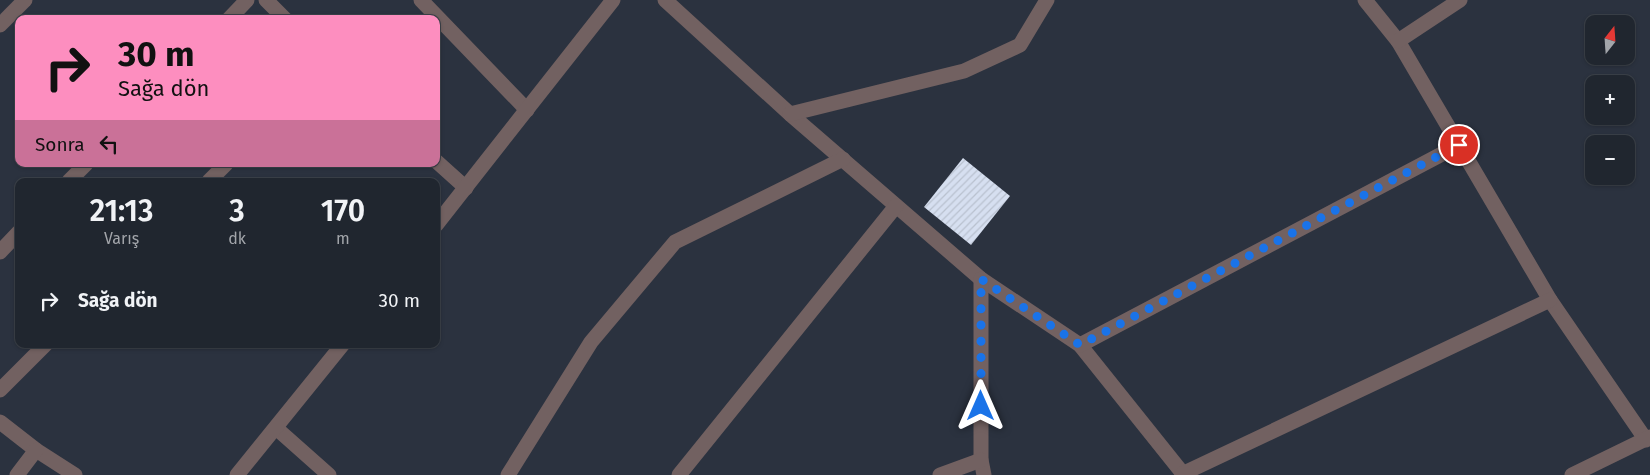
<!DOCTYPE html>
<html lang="tr">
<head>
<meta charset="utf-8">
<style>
  body { margin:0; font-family:"Fira Sans",sans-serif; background:#2d323b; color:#f1f3f6; height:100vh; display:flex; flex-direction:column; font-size:19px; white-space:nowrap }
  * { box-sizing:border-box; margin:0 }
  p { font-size:16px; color:#a2a5aa }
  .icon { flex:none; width:28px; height:28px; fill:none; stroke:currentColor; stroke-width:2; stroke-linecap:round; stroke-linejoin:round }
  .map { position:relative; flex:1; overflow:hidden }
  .drawer { position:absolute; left:15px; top:178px; width:425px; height:170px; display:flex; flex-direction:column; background:#20262f; border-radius:10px; box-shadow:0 1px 4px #0004,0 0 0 1px #3d434b }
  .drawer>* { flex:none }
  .guide { position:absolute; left:15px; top:15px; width:425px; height:152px; border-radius:10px; box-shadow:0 1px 4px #0004,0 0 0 1px #3d434b; background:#fd8ebf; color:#111; overflow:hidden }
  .needle { width:32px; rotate:17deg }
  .fabs { position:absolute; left:1585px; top:15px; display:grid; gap:10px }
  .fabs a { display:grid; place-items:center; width:50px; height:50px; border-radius:10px; background:#20262f; box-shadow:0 1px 4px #0004,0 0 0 1px #3d434b; font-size:25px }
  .pin { position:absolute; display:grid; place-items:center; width:42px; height:42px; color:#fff; margin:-21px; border:2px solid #fff; border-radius:50%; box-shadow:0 1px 5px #0007 }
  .me { position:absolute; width:55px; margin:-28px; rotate:0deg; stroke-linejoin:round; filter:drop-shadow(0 0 4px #0008) }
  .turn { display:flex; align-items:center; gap:18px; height:105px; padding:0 20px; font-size:22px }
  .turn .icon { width:65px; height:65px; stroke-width:2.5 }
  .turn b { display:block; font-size:35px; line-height:42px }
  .then { display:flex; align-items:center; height:48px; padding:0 20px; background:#0003; gap:10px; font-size:19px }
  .eta { display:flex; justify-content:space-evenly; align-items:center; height:85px; text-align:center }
  .eta b { font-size:30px; font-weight:600; line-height:35px }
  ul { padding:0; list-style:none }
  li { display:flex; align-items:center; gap:15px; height:75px; padding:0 20px }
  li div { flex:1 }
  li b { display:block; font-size:19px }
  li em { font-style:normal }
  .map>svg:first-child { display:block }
  .building { fill:url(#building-hatch) }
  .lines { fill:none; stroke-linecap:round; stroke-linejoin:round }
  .street { stroke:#726161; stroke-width:15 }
  .route { stroke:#1a73e8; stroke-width:9; stroke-dasharray:0 16.2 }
</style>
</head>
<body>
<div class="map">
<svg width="1650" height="475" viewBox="0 0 1650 475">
  <defs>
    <pattern id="building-hatch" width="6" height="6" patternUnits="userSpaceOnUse" patternTransform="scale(1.25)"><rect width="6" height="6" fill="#d6dff0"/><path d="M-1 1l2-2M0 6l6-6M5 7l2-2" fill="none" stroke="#b9c1cf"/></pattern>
  </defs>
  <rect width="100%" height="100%" fill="#2b323f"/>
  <path class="building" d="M963 158 1010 196 971 245 924 207Z"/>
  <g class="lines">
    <g class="street">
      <path d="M266 0 285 19"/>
      <path d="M421 0 527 110"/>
      <path d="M665 0 790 114 981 279 1080 345 1184 475"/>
      <path d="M1365 0 1398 41 1550 300 1646 440"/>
      <path d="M229 19 247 0"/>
      <path d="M0 25 25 0"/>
      <path d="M1398 41 1460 0"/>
      <path d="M790 114 964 71 1020 45 1047 0"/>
      <path d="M436 161 466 188"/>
      <path d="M69 181 86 164"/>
      <path d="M209 181 226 164"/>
      <path d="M436 225 613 0"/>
      <path d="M0 252 19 232"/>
      <path d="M981 279V460L984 475"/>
      <path d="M1080 345 1459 145"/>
      <path d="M0 390 46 344"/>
      <path d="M0 422 36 450 75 475"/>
      <path d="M276 428 329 475"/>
      <path d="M1182 474 1550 300"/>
      <path d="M17 475 36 450"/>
      <path d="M237 475 343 344"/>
      <path d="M508 475 591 342 675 242 843 159"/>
      <path d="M679 475 896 206"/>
      <path d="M940 475 981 460"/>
      <path d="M1572 475 1650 437"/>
    </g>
  </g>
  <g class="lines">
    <path class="route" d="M981 406V279L1080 345 1459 145"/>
  </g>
</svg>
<div class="fabs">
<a><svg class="needle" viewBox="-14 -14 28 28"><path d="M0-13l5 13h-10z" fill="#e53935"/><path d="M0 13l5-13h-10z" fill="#a2a5aa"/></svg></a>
<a>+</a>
<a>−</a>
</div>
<div class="pin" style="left:1459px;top:145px;background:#d93025"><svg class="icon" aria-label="arrive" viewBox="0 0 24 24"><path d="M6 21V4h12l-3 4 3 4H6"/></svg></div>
<svg class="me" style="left:981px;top:406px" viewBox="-20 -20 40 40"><path d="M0-17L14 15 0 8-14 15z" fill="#1a73e8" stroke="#fff" stroke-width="4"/></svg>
<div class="guide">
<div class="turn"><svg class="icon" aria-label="right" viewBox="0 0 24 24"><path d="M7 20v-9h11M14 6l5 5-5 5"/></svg><div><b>30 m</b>Sağa dön</div></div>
<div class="then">Sonra<svg class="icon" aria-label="left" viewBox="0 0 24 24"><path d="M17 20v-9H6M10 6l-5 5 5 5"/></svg></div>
</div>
<section class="drawer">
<div class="eta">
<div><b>21:13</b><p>Varış</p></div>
<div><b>3</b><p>dk</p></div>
<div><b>170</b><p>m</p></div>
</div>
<ul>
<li><svg class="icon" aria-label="right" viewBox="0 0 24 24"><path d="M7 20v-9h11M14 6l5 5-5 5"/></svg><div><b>Sağa dön</b></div><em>30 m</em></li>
</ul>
</section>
</div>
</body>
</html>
